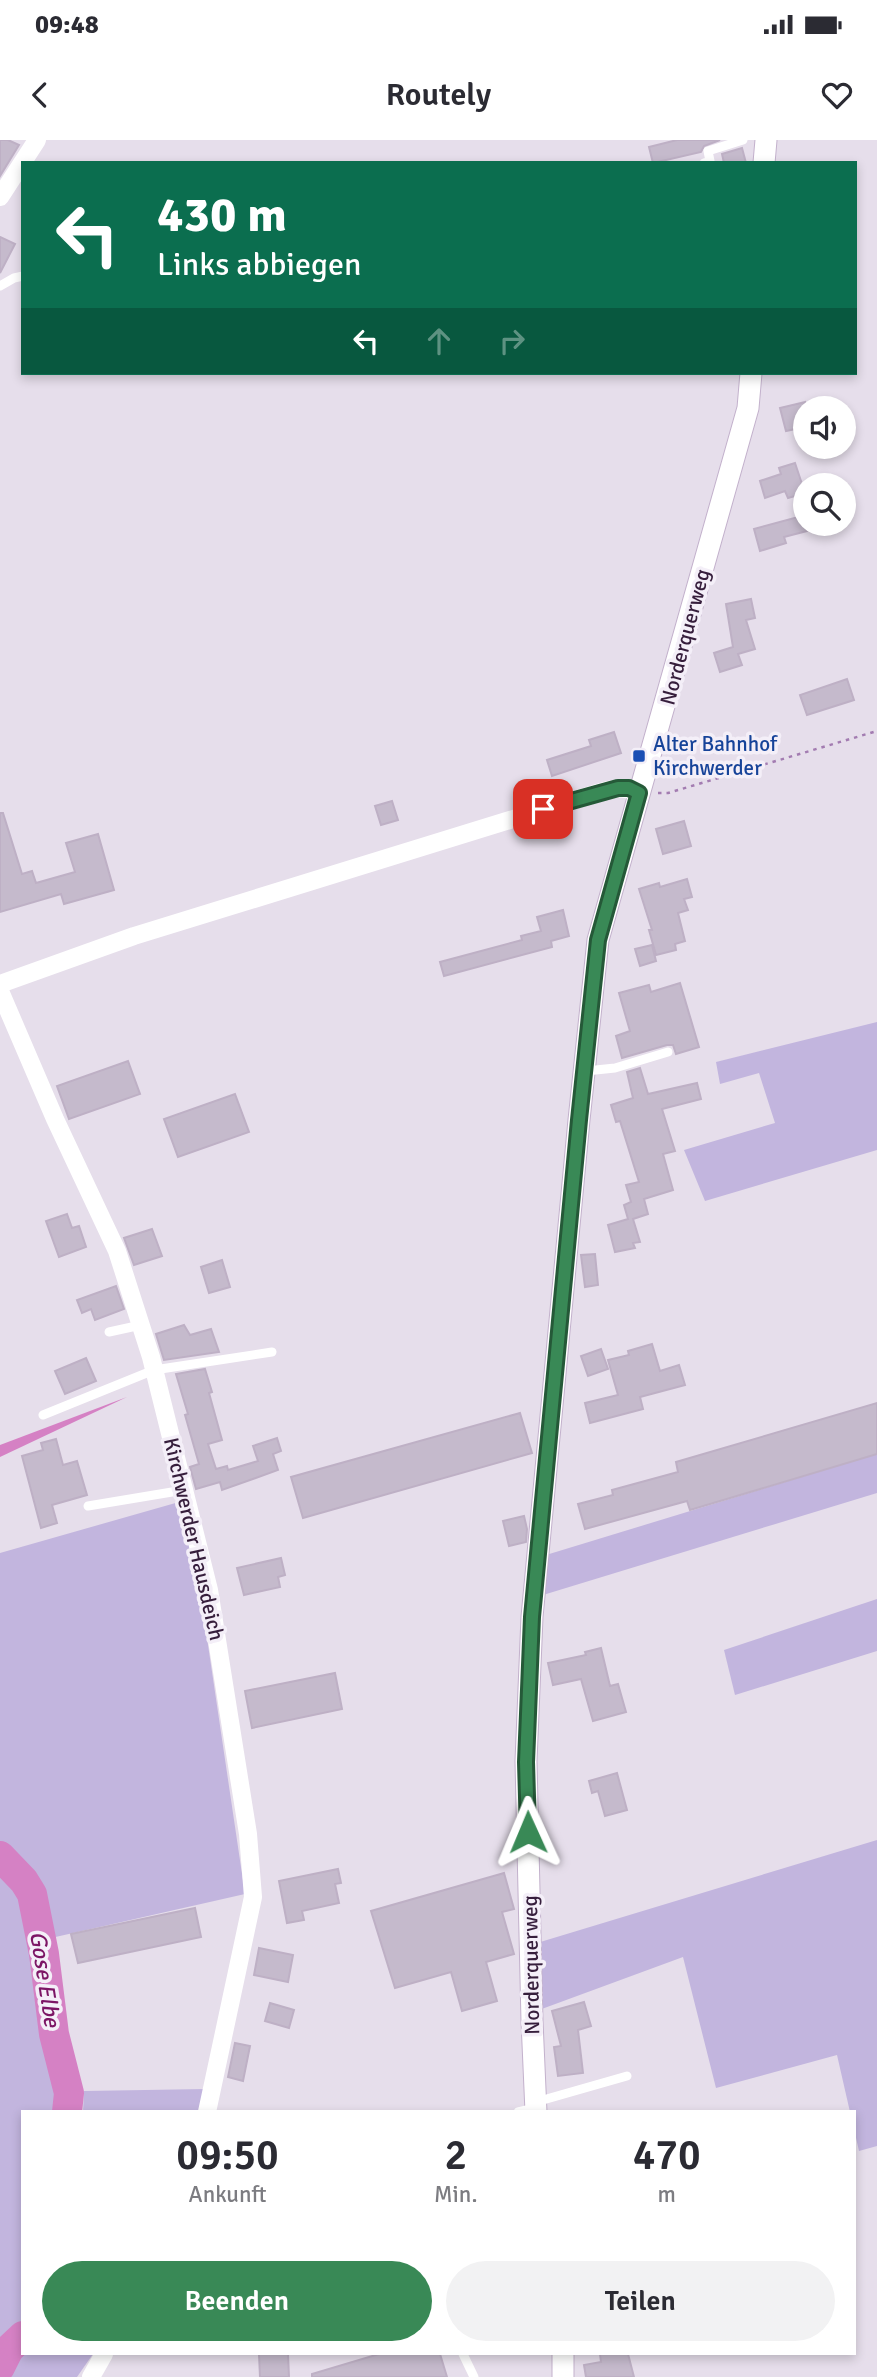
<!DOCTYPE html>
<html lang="de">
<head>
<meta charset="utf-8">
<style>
  body { margin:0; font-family:Signika,sans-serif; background:#f2f2f3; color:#2b2b33; height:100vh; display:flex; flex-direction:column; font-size:26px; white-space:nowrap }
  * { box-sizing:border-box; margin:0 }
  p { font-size:23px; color:#7c7c81 }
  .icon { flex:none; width:38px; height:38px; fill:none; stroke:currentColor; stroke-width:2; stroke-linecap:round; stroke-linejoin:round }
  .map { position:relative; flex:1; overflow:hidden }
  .sheet { position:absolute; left:21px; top:1970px; width:835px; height:245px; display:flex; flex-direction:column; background:#fff; border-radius:0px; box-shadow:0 4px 10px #0003 }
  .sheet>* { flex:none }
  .hud { position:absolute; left:21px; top:21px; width:836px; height:214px; border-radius:0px; box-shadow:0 4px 10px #0003; background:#0b6e4f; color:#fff; overflow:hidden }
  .buttons { position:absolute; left:793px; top:256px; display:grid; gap:14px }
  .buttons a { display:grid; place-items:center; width:63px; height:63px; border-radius:50%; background:#fff; box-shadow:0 4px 10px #0003; font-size:35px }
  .pin { position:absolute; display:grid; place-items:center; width:60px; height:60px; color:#fff; margin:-30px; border-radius:14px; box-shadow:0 4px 10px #0006 }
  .me { position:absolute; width:77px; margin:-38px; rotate:359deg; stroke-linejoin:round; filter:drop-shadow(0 0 5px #0008) }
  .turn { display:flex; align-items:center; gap:24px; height:147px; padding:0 21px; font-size:32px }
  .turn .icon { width:91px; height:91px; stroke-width:2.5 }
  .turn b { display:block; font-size:49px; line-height:60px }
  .lanes { display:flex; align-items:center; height:66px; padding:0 21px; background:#0003; justify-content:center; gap:35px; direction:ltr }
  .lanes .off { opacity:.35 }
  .eta { display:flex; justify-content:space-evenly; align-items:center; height:119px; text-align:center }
  .eta b { font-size:42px; font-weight:600; line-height:49px }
  .cta { display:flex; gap:14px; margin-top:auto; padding:14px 21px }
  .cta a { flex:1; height:80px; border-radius:42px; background:#398956; color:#fff; font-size:28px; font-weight:600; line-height:80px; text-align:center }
  .cta a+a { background:#f2f2f3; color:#2b2b33 }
  .status { display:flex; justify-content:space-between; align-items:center; height:49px; padding:0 35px; background:#fff; direction:ltr }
  .status svg { height:19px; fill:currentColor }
  header { display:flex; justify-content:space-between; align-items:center; height:91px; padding:0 21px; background:#fff; font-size:32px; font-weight:600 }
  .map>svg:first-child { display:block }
  .green { fill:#c2b5de }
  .water { fill:#d581c4 }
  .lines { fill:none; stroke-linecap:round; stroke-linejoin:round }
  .river { stroke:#d581c4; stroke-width:30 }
  .building { fill:#c5bacc; stroke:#beb0c5; stroke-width:2 }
  .secondary-casing { stroke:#c3b1cc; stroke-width:23 }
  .path { stroke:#a37cb1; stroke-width:2.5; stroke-dasharray:3.5 5; stroke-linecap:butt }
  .lane { stroke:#fff; stroke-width:9 }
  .street { stroke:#fff; stroke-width:18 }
  .secondary { stroke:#fff; stroke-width:21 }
  .route-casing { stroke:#255938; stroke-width:18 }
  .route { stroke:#398956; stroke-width:12 }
  .transit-dot { fill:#1a4fb4; stroke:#f4eff8; stroke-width:2.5 }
  .labels { text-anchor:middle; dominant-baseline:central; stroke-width:7; stroke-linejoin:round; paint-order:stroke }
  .street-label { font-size:21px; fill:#361e3c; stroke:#f4eff8 }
  .transit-label { font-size:21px; fill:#164399; stroke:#f4eff8; text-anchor:start }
  .water-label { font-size:23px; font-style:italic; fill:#7c1565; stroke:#f4eff8 }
</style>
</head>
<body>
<div class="status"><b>09:48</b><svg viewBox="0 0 49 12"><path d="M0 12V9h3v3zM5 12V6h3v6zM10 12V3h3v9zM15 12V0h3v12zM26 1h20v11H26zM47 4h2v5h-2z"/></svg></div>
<header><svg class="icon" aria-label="back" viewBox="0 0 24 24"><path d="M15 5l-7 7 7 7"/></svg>Routely<svg class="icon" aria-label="heart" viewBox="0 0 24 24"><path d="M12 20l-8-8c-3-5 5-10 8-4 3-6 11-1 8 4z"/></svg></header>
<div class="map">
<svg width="877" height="2237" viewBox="0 0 877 2237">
  <rect width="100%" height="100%" fill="#e6deeb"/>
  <g class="green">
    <path d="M877 882V1010L705 1061 684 1010 775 983 759 933 720 944 716 922Z"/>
    <path d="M877 1314V1353L543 1455 546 1415Z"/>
    <path d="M179 1362 200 1451 245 1754 29 1803 41 1892 62 1964 60 1972H23V2183L0 2204V1413Z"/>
    <path d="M877 1459V1511L735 1555 724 1510Z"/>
    <path d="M877 1700V2006L859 2011 854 1989V1972H850L837 1915 716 1948 683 1817 539 1870 537 1803Z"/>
    <path d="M206 1949 200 1972H83L84 1951Z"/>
    <path d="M23 2212V2214H93L77 2237H7L13 2219Z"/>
  </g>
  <path class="water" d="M127 1257 0 1317V1305Z"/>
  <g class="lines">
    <g class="river">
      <path d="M0 1716 24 1741 32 1754 44 1814 54 1894 69 1953 67 1972"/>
      <path d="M0 2227 9 2209 23 2196"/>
    </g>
  </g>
  <g class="building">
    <path d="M0 0H8L19 5 0 36Z"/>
    <path d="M677 0H720L704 6 701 12 653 23 649 7Z"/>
    <path d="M742 8 746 23H724L722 14Z"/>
    <path d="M0 97 15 104 0 133Z"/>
    <path d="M805 262V287L786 291 780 268Z"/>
    <path d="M795 323 805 353 788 358 785 351 765 358 760 341 781 334 779 328Z"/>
    <path d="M802 376 807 391 784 397 786 403 760 411 754 389Z"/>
    <path d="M751 459 755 478 746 480 755 509 738 514 742 525 720 532 714 513 733 507 726 464Z"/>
    <path d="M847 539 854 560 807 575 800 555Z"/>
    <path d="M614 592 621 613 552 636 547 620 591 606 589 600Z"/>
    <path d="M392 661 398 680 381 685 375 666Z"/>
    <path d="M0 673H3L22 734 32 731 36 743 75 732 66 703 98 694 114 750 64 764 61 754 0 772Z"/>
    <path d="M684 681 691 706 663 714 656 689Z"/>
    <path d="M687 739 692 757 684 759 688 770 678 773 685 801 675 804 676 810 656 815 649 790H652L639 749 659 743 660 747Z"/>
    <path d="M563 770 569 796 551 801 552 807 444 836 440 822 522 800 521 796 541 791 537 777Z"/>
    <path d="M652 805 656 821 640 826 635 809Z"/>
    <path d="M680 843 699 907 676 914 673 905H667L622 918 616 896 630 891 619 853 649 845 651 852Z"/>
    <path d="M128 921 140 954 69 979 57 946Z"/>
    <path d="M640 928 648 954 697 943 701 959 662 969 675 1011 663 1014 673 1050 644 1059 648 1074 633 1079 640 1102 633 1103 635 1108 615 1112 608 1085 628 1079 624 1065 631 1062 626 1045 639 1042 620 981 616 982 611 965 633 958 627 932Z"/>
    <path d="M235 954 249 992 178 1017 164 979Z"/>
    <path d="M67 1074 72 1088 79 1086 86 1107 59 1117 46 1081Z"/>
    <path d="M152 1089 162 1116 134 1125 124 1098Z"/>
    <path d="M595 1114 598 1145 585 1147 581 1115Z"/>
    <path d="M222 1120 230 1147 209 1153 201 1127Z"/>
    <path d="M116 1146 124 1169 95 1180 91 1169 82 1173 77 1160Z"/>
    <path d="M184 1185 190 1195 211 1189 219 1212 164 1220 156 1194Z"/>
    <path d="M652 1204 660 1231 679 1225 685 1245 640 1257 643 1269 590 1283 585 1263 618 1255 608 1220 629 1215 628 1211Z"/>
    <path d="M601 1209 608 1229 588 1236 581 1216Z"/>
    <path d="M86 1218 96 1241 65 1254 55 1231Z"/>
    <path d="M205 1229 212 1252 209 1253 222 1300 208 1304 216 1329 227 1326 228 1330 258 1321 253 1306 277 1298 281 1311 273 1314 278 1330 222 1350 220 1342 196 1349 190 1327 199 1324 185 1275 188 1274 176 1234Z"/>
    <path d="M877 1263V1314L690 1370 687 1361 585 1389 578 1364 613 1355 612 1350 678 1332 676 1322Z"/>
    <path d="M520 1273 532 1313 303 1378 291 1337Z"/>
    <path d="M56 1299 63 1325 77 1321 87 1355 52 1365 57 1383 41 1388 22 1316 43 1310 41 1303Z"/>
    <path d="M524 1376 527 1389 526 1402 509 1406 503 1381Z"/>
    <path d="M281 1418 285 1435 278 1437 280 1447 244 1455 237 1428Z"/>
    <path d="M601 1508 610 1546 618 1544 626 1572 593 1581 581 1539 553 1545 548 1523 586 1515 585 1512Z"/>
    <path d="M335 1533 342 1569 252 1588 245 1551Z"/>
    <path d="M617 1633 627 1670 605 1676 598 1651 592 1653 589 1641Z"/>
    <path d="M338 1729 341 1743 335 1744 339 1763 302 1771 304 1780 287 1783 279 1741Z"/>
    <path d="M504 1733 514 1769 502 1772 514 1814 486 1822 497 1861 462 1871 451 1832 395 1848 371 1771Z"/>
    <path d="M195 1768 201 1797 78 1823 71 1794Z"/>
    <path d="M259 1808 293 1815 288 1842 254 1835Z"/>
    <path d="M584 1862 591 1886 578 1890 583 1933 558 1936 554 1907 561 1906 552 1871Z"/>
    <path d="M270 1863 294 1870 289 1888 265 1881Z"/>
    <path d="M235 1903 250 1906 243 1941 228 1937Z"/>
    <path d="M259 2214H288L289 2237H260Z"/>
    <path d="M379 2214H440L447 2237H312V2234Z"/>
    <path d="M600 2214H628L634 2237H586L584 2225 601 2222Z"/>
  </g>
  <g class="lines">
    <defs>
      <g id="secondary">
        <path d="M764 23 766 0"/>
        <path d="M536 1972 532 1881 526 1621 532 1477 579 980 598 800 748 268 751 233"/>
        <path d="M563 2214V2237"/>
      </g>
    </defs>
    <use href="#secondary" class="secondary-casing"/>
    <path class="path" d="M658 653H668L877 591"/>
    <g class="lane">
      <path d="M704 23 710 21 708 11 743 0"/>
      <path d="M0 146 14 138 23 136"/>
      <path d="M586 931 615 928 668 912"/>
      <path d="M109 1192 141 1185"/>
      <path d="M43 1275 154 1230 272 1212"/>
      <path d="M88 1366 184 1350"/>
      <path d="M536 1962 627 1936"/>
      <path d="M518 1972 535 1968"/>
      <path d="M463 2214 474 2237"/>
    </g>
    <g class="street">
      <path d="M0 57 37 0"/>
      <path d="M0 844 134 796 594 654C611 649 623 645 639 653"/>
      <path d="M0 851 55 979 117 1111 151 1217 209 1450 248 1694 253 1757 207 1972"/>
      <path d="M91 2237 104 2214"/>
    </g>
    <use href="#secondary" class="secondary"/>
  </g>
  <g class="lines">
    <defs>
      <path id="route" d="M528 1692 526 1622 532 1477 579 980 598 800 639 653 629 648H618L543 669"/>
    </defs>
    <use href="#route" class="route-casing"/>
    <use href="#route" class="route"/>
  </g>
  <rect class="transit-dot" x="632" y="609" width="14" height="14" rx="3.5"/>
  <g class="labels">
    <g class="street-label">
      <text transform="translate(685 497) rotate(-75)">Norderquerweg</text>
      <text transform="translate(194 1399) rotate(77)">Kirchwerder Hausdeich</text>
      <text transform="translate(531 1825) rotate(-91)">Norderquerweg</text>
    </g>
    <g class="transit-label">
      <text x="653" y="604">Alter Bahnhof<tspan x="653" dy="24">Kirchwerder</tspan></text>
    </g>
    <g class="water-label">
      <text transform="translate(45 1839) rotate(81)">Gose Elbe</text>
    </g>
  </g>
</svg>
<div class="buttons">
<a><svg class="icon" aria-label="sound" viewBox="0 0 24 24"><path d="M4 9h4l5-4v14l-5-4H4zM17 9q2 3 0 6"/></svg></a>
<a><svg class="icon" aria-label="search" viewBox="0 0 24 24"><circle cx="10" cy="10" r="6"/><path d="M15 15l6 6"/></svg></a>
</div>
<div class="pin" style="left:543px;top:669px;background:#d93025"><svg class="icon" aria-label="arrive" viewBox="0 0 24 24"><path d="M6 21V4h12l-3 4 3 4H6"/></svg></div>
<svg class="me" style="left:528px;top:1692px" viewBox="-20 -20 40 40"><path d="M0-17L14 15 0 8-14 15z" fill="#398956" stroke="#fff" stroke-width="4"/></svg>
<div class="hud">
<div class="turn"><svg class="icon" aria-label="left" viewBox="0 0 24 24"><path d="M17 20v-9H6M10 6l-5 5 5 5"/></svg><div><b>430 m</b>Links abbiegen</div></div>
<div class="lanes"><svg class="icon" aria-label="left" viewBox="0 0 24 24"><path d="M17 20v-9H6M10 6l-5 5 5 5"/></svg><svg class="icon off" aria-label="ahead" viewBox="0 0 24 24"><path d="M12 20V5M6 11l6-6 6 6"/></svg><svg class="icon off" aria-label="right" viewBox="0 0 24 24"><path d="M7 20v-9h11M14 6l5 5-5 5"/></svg></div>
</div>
<section class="sheet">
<div class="eta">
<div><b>09:50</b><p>Ankunft</p></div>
<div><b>2</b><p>Min.</p></div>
<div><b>470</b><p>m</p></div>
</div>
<div class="cta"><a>Beenden</a><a>Teilen</a></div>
</section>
</div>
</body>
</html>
